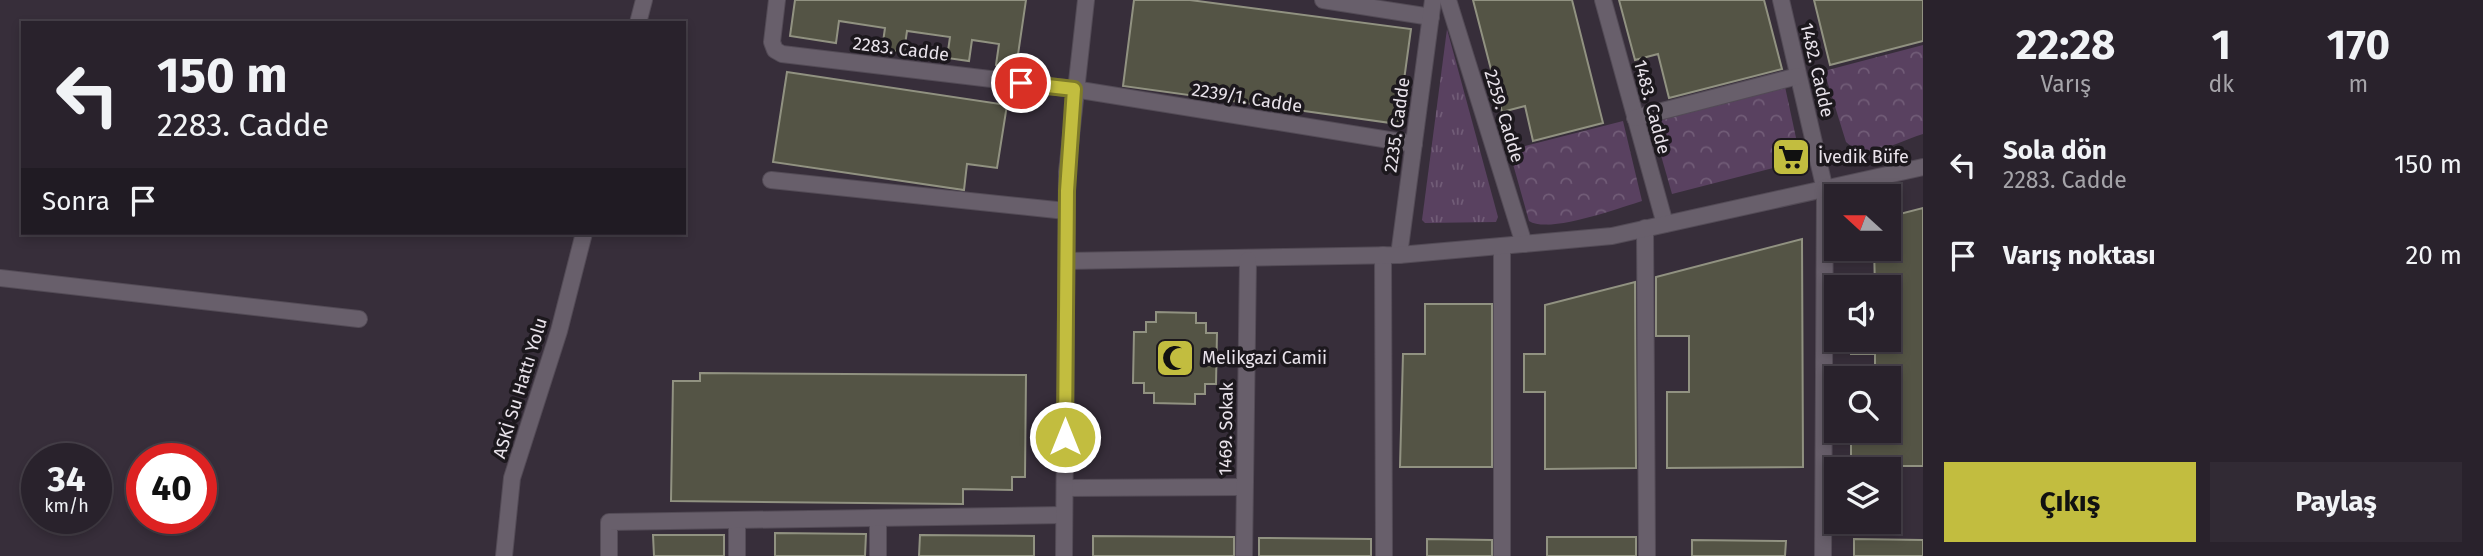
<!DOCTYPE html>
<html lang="tr">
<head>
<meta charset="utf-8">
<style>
  body { margin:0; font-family:"Fira Sans",sans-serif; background:#312a34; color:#f1f3f6; height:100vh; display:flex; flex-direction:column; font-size:26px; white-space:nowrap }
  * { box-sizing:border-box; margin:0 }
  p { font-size:23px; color:#a5a4a9 }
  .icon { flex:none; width:38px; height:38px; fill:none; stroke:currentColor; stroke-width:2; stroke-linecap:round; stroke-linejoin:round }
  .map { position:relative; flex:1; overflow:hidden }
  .side { display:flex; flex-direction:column; background:#29222c; width:560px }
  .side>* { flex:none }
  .guide { position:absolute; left:21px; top:21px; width:665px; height:214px; border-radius:0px; box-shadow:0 4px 10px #0003,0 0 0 2px #453f48; background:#29222c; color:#f1f3f6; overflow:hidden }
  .needle { width:46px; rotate:291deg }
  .tools { position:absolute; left:1824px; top:184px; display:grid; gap:14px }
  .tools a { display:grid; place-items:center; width:77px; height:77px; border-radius:0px; background:#29222c; box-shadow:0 4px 10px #0003,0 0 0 2px #453f48; font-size:35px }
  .speed { position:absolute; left:21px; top:443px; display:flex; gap:14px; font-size:35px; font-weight:700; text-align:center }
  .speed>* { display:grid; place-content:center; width:91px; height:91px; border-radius:50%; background:#29222c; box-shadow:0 4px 10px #0003,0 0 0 2px #453f48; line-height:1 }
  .speed small { font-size:18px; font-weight:400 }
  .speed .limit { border:10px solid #d22; background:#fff; color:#111 }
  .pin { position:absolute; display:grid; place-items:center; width:60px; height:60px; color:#fff; margin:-30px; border:4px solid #fff; border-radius:50%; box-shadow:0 2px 7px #0007 }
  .me { position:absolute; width:77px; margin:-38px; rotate:0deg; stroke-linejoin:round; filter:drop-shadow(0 0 5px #0008) }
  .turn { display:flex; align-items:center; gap:24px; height:147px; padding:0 21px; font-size:32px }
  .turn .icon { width:91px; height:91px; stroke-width:2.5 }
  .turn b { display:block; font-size:49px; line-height:60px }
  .then { display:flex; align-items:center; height:66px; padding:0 21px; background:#0003; gap:14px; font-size:26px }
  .eta { display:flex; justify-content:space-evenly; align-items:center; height:119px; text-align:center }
  .eta b { font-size:42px; font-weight:700; line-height:49px }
  .cta { display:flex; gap:14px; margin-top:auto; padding:14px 21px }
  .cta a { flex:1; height:80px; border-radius:0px; background:#c2bd3f; color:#111; font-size:28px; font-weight:700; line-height:80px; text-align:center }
  .cta a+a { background:#312a34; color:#f1f3f6 }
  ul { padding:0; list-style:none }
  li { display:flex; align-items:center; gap:21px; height:91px; padding:0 21px }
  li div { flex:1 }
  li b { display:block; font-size:26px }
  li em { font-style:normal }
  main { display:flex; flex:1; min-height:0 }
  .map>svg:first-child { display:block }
  .grass { fill:url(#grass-tufts) }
  .forest { fill:url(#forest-crowns) }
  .building { fill:#545445; stroke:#919281; stroke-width:2 }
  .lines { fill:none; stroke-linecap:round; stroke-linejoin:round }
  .minor-casing { stroke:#534b56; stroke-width:18 }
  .minor { stroke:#685f6b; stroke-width:16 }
  .route-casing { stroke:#7e7b29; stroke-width:18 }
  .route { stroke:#c2bd3f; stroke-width:12 }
  .labels { text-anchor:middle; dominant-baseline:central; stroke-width:7; stroke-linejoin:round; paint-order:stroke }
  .street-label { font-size:18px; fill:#e9e3eb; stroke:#1c181d }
  .poi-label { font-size:18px; fill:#e9e3eb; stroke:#1c181d; text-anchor:start }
</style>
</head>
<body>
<main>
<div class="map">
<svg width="1923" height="556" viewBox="0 0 1923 556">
  <defs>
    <pattern id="grass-tufts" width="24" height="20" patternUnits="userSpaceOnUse" patternTransform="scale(1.75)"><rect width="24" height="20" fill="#594160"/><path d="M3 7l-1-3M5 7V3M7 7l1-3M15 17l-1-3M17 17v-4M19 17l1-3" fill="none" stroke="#715c77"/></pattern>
    <pattern id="forest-crowns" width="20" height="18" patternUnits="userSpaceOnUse" patternTransform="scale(1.75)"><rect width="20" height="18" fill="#594160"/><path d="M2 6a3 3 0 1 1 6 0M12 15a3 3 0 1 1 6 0" fill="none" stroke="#715c77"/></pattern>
  </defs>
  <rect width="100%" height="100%" fill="#372e3a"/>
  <path class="grass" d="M1447 29 1498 217 1496 222 1425 223 1422 220Z"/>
  <g class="forest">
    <path d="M1923 45V134C1900 141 1866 162 1846 142L1824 71Z"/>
    <path d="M1784 82 1801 161 1672 194 1650 117Z"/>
    <path d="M1623 121 1642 201C1619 208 1549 234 1529 221L1509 150Z"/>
  </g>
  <g class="building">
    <path d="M795 0H1026L1016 68 996 65 999 44 972 40 969 61 947 58 950 37 907 31 904 52 882 49 885 28 839 21 836 43 790 36Z"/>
    <path d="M1134 0H1190L1411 29 1398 124 1123 86Z"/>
    <path d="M1473 0H1572L1603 123 1533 141 1525 106 1502 112Z"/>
    <path d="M1619 0H1764L1782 69 1669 98 1658 54 1635 60Z"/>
    <path d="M1814 0H1923V41L1830 65Z"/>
    <path d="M787 72 1007 105 997 168 967 164 964 190 773 162Z"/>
    <path d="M1795 143 1800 158 1784 163 1780 147Z"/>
    <path d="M1923 208V466H1851V430H1888V378H1875V354H1851V340H1888V287H1875L1874 248H1888V217Z"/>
    <path d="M1802 239 1803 467 1667 468V392H1689V336H1656V277Z"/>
    <path d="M1635 282 1636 468 1545 469V392H1524V354H1545V305Z"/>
    <path d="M1425 304H1492V467H1400L1403 354H1425Z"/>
    <path d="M1156 312 1196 313V323H1206V333H1217L1216 384H1205V394H1195V404L1154 403V393H1144V383H1133L1134 332H1146V322H1156Z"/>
    <path d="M700 373 1026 375 1025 477H1012V490L963 489V504L671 501 673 381H700Z"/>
    <path d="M775 533 866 534 865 556H775Z"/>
    <path d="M653 535H724V556H654Z"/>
    <path d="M920 535 1034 536V556H919Z"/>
    <path d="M1093 536 1234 537V556H1093Z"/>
    <rect x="1547" y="537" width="89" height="19"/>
    <path d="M1259 538 1371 539V556H1259Z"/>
    <path d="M1427 539 1492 540V556H1427Z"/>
    <path d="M1854 539 1923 540V556H1854Z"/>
    <path d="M1692 540 1786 541 1785 556H1692Z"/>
  </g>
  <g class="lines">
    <defs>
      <g id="minor">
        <path d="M777 0 772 42 775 50 782 54 1074 89 1414 144"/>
        <path d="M1323 0 1431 17"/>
        <path d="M1448 0 1524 244"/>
        <path d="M1603 0 1665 224"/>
        <path d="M1781 0 1825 190 1823 556"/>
        <path d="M638 23 644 0"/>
        <path d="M1635 118 1798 76"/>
        <path d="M771 180 1066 211"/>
        <path d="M1645 228 1647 556"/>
        <path d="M1502 246V556"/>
        <path d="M1383 255 1384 556"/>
        <path d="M1399 255 1433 0"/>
        <path d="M1067 261 1399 255 1612 236 1923 167"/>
        <path d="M0 278 359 319"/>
        <path d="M1065 488 1244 487"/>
        <path d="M737 520V556"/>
        <path d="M878 520V556"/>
        <path d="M504 556 512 478 559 331 584 233"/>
        <path d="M609 556V522L1064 515"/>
        <path d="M1064 556 1067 172 1086 0"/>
        <path d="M1244 556 1248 260"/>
      </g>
    </defs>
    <use href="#minor" class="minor-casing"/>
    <use href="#minor" class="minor"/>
  </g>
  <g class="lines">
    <defs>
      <path id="route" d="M1021 83 1074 89 1067 191 1065 437"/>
    </defs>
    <use href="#route" class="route-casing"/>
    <use href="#route" class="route"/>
  </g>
  <defs>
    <symbol id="supermarket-square" viewBox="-11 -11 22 22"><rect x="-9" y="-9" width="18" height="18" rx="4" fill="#c2bd3f" stroke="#1c181d"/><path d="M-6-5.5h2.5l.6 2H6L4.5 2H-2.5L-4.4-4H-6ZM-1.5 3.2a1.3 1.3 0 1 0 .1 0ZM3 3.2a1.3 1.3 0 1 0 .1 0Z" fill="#111"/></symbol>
    <symbol id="mosque-square" viewBox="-11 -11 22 22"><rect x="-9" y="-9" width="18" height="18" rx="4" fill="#c2bd3f" stroke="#1c181d"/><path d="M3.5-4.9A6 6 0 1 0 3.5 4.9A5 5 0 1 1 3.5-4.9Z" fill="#111"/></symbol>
  </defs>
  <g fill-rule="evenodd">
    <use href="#supermarket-square" x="1769" y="135" width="44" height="44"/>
    <use href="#mosque-square" x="1153" y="336" width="44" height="44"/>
  </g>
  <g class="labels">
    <g class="street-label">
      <text transform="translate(901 49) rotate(7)">2283. Cadde</text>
      <text transform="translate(1817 70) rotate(77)">1482. Cadde</text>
      <text transform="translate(1247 98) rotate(9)">2239/1. Cadde</text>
      <text transform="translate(1652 107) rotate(75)">1483. Cadde</text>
      <text transform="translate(1504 116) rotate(73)">2259. Cadde</text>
      <text transform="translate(1397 125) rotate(-82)">2235. Cadde</text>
      <text transform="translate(520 388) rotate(-73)">ASKİ Su Hattı Yolu</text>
      <text transform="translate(1226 429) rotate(-89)">1469. Sokak</text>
    </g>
    <g class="poi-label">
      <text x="1818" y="157">İvedik Büfe</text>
      <text x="1202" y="358">Melikgazi Camii</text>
    </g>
  </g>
</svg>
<div class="tools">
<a><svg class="needle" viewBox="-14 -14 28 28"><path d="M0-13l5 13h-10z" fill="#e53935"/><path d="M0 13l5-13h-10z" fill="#a5a4a9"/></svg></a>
<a><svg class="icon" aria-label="sound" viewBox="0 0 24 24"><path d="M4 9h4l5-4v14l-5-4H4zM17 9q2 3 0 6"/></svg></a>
<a><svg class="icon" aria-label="search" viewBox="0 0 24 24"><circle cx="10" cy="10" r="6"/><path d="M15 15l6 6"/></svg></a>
<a><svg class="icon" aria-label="layers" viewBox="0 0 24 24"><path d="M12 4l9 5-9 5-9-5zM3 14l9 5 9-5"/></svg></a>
</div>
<div class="speed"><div>34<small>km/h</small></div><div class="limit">40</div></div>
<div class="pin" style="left:1021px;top:83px;background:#d93025"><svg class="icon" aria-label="arrive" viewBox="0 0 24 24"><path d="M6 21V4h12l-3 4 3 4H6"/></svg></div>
<svg class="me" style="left:1065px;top:437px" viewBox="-20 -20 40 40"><circle r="17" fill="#c2bd3f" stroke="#fff" stroke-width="3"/><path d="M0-11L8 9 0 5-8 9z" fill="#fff"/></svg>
<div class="guide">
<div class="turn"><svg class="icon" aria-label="left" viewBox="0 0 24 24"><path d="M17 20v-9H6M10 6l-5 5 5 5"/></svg><div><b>150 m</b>2283. Cadde</div></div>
<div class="then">Sonra<svg class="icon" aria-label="arrive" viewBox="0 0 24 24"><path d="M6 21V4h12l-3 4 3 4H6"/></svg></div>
</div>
</div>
<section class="side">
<div class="eta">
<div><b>22:28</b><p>Varış</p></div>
<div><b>1</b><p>dk</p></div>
<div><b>170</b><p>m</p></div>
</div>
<ul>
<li><svg class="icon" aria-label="left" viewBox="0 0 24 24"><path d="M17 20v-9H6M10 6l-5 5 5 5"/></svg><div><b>Sola dön</b><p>2283. Cadde</p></div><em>150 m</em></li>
<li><svg class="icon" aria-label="arrive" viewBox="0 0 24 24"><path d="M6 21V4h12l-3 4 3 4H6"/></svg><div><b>Varış noktası</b></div><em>20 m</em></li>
</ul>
<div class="cta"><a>Çıkış</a><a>Paylaş</a></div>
</section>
</main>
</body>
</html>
